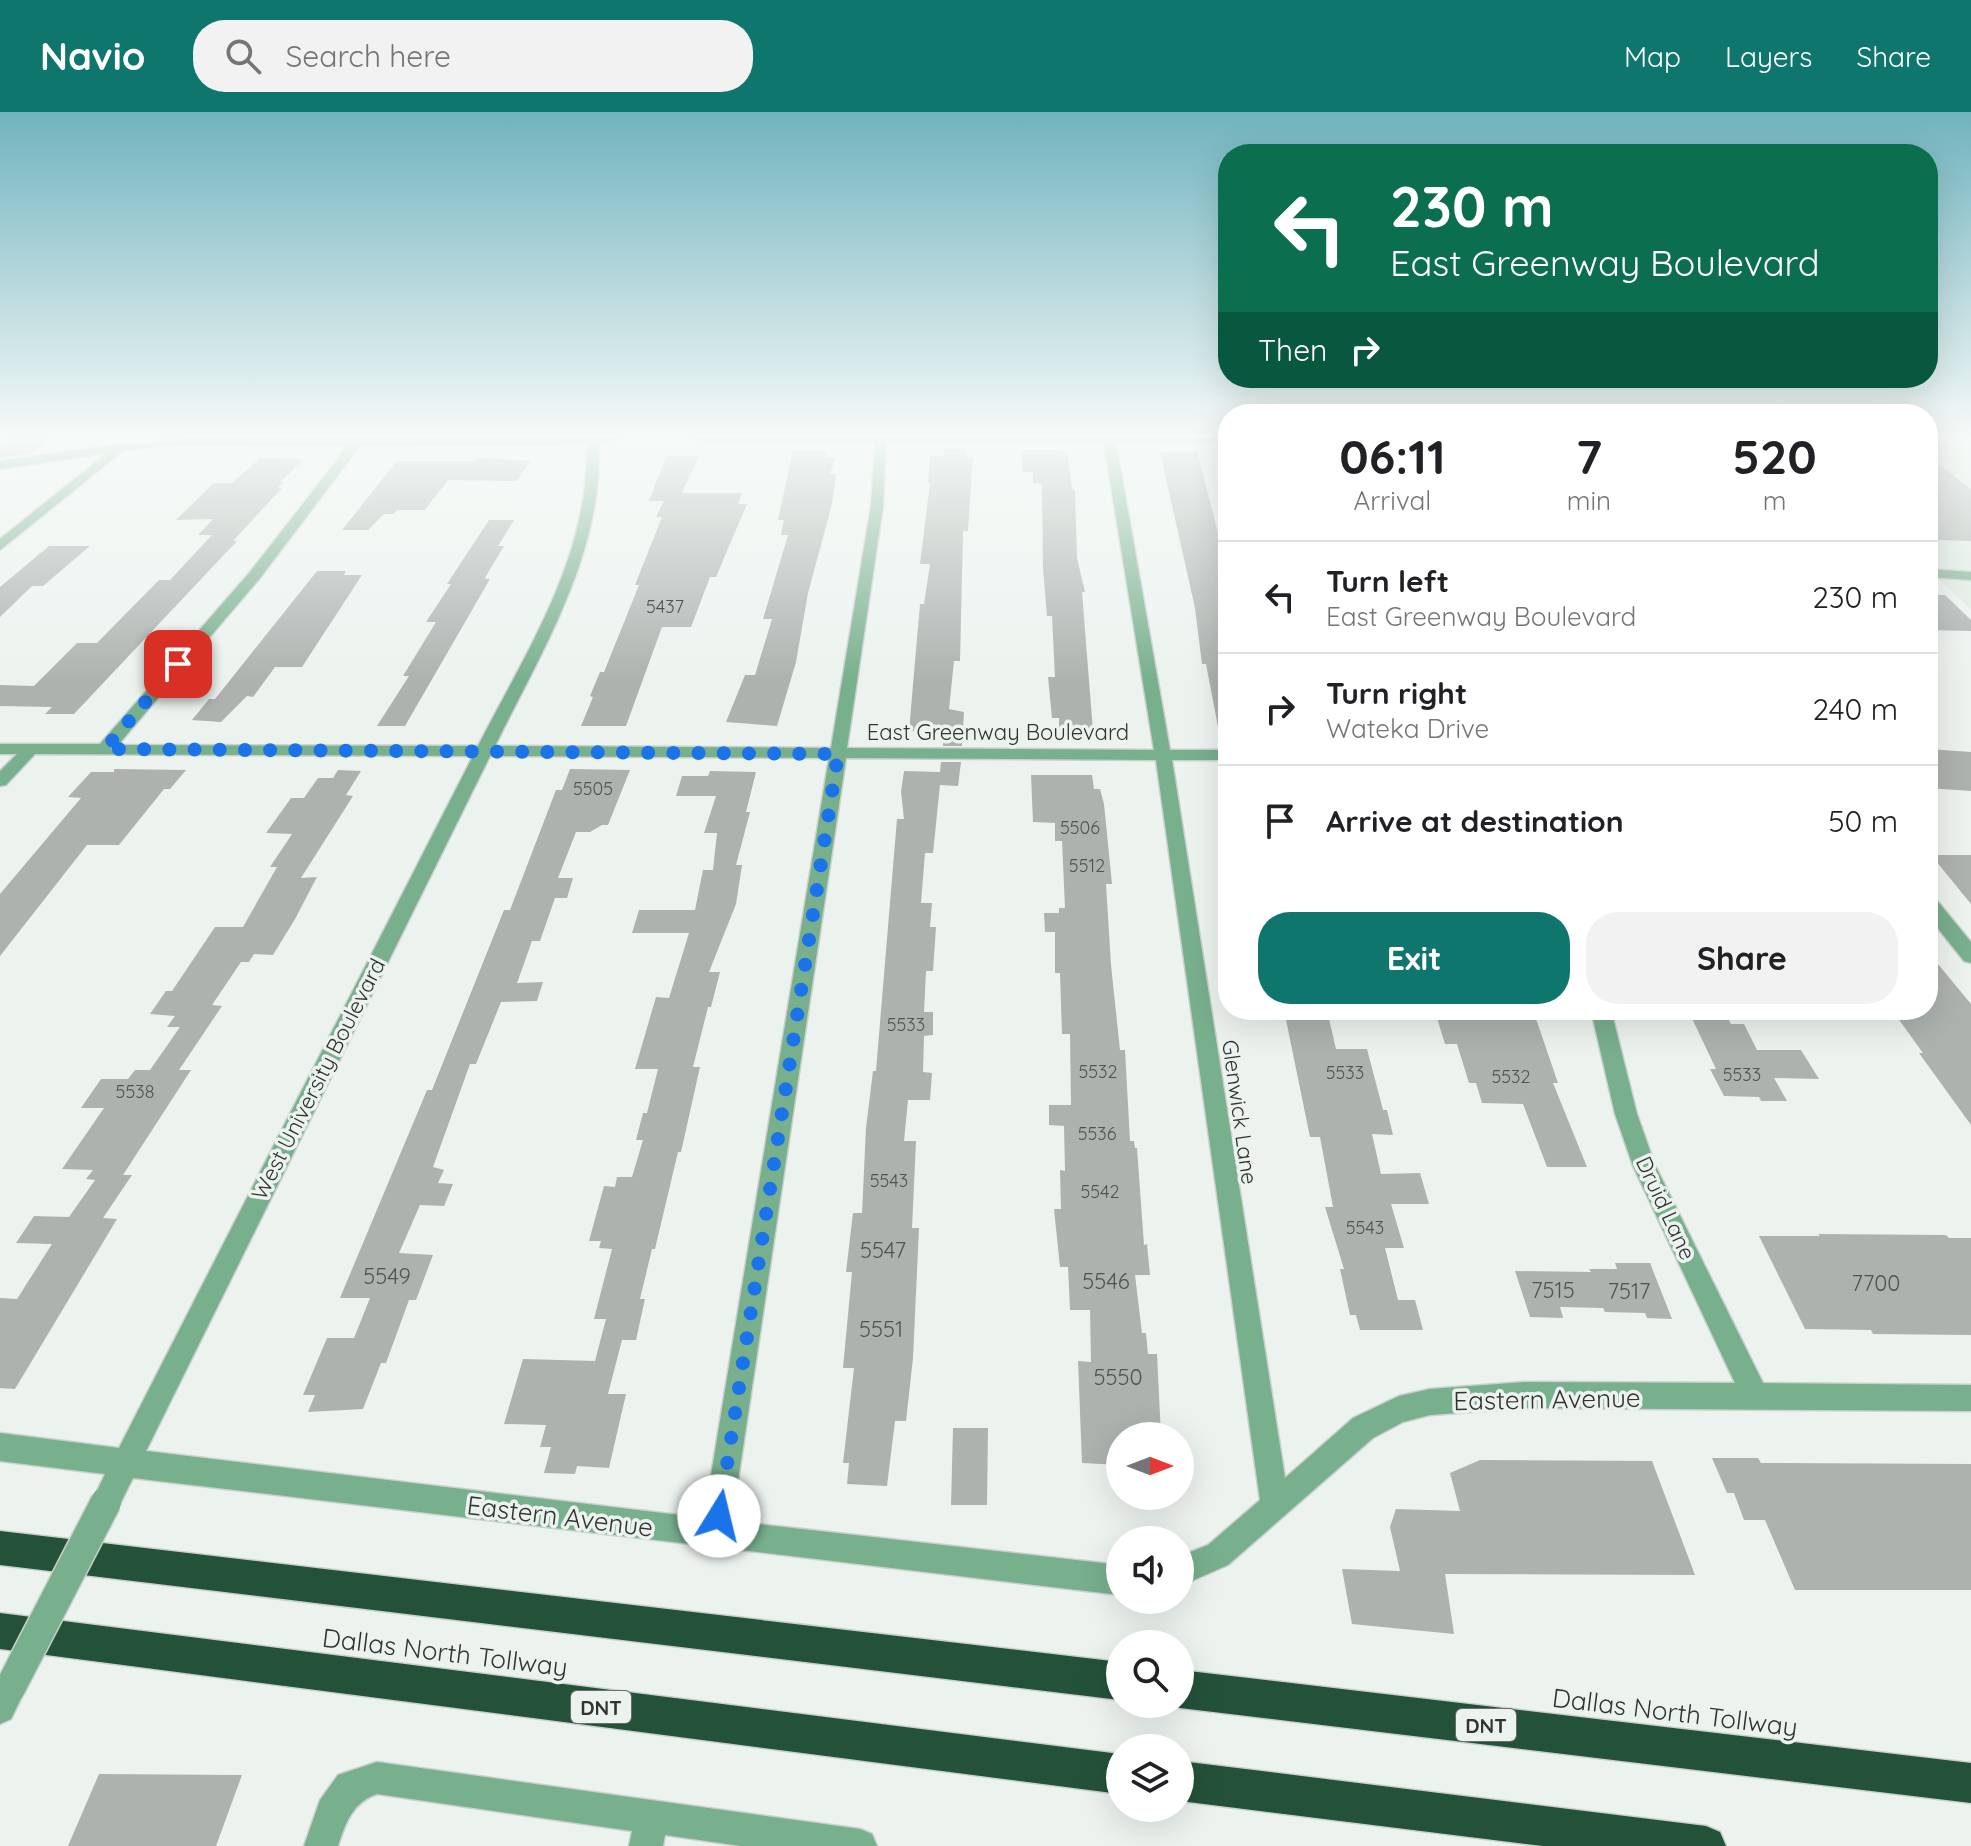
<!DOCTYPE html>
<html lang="en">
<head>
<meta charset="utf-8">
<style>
  body { margin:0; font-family:Quicksand,sans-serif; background:#f2f2f2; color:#202124; height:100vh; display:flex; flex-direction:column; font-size:30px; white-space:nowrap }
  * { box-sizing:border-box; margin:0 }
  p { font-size:26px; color:#757577 }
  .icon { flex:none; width:44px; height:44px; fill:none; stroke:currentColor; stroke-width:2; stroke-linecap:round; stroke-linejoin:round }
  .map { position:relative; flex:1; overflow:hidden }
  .sheet { position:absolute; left:1218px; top:292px; width:720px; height:616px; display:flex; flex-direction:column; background:#fff; border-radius:32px; box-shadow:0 8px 32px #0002 }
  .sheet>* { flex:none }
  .hud { position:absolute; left:1218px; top:32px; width:720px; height:244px; border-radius:32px; box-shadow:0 8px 32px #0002; background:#0b6e4f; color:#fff; overflow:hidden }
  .needle { width:52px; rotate:90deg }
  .tools { position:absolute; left:1106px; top:1310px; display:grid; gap:16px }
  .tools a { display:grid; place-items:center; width:88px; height:88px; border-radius:50%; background:#fff; box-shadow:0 8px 32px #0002; font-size:40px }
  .pin { position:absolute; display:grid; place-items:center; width:68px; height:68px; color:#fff; margin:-34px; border-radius:16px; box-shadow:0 4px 12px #0006 }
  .me { position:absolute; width:88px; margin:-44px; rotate:9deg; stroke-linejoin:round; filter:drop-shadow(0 0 6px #0008) }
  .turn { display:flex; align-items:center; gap:28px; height:168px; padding:0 40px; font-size:36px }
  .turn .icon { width:104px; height:104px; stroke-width:2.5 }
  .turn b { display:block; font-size:56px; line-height:68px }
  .then { display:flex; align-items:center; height:76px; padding:0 40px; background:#0003; gap:16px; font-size:30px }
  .eta { display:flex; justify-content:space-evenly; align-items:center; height:136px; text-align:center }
  .eta b { font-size:48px; font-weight:800; line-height:56px }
  .cta { display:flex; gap:16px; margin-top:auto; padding:16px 40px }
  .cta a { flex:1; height:92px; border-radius:32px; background:#0f766e; color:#fff; font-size:32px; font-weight:800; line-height:92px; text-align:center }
  .cta a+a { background:#f2f2f2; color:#202124 }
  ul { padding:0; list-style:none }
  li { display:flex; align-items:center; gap:24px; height:112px; padding:0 40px; border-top:2px solid #e0e0e0 }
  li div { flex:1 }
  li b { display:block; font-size:30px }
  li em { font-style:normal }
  header { display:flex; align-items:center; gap:48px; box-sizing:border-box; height:112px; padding:0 40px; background:#0f766e; color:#fff }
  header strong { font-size:38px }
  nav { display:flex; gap:44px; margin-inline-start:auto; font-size:28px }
  .search { width:560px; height:72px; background:#f2f2f2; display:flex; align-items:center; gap:20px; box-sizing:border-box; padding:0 28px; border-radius:32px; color:#757577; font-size:30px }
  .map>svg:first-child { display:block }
  .built { fill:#dcebe1 }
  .building { fill:#acb3af }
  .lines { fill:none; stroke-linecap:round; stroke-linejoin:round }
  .minor-casing { stroke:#cad1cd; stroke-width:3 }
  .highway-casing { stroke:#cad1cd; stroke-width:3 }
  .minor { fill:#78af8d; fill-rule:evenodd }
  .highway { fill:#245238; fill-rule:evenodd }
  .minor-bridge-casing { stroke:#cad1cd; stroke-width:33; stroke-linecap:butt }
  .minor-bridge { stroke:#78af8d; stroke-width:30 }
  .route { stroke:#1a73e8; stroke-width:14; stroke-dasharray:0 25.2 }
  .labels { text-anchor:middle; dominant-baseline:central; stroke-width:7; stroke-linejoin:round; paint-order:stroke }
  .number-label { font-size:18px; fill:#505451 }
  .shield { fill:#ecf3ef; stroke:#696d6b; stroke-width:2 }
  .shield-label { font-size:20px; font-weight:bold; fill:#313432 }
  .street-label { font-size:22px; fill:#313432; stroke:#ecf3ef }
  .near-number-label { font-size:22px; fill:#505451 }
  .near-street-label { font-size:26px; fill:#313432; stroke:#ecf3ef }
</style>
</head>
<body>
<header>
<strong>Navio</strong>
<div class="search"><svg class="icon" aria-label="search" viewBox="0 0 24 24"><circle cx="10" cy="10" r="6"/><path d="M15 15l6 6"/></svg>Search here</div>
<nav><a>Map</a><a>Layers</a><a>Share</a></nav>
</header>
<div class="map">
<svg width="1971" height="1734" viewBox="0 0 1971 1734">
  <rect width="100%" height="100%" fill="#ecf3ef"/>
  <path class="built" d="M1928 326H1971V497L1928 458Z"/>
  <g class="building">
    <path d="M12 326H51L31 342 0 346V335Z"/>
    <path d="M944 337H965L967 345H973L968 419H963L960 549H954L949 597 964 600 962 634H943L944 620 909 619 920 492H924L930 452H920L930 371H928L930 344H943Z"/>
    <path d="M793 338 828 339 826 345H836L830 362H836L832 392 808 481 796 550 777 614 726 610 745 563H755L772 507H763L788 423H781L784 408H778Z"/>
    <path d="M1022 338H1062L1068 344 1072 376 1075 379 1077 446 1085 480H1082L1093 619 1059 618V606H1052L1048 565H1055L1052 504H1047L1043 456 1042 372 1033 371V360H1022Z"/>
    <path d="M1197 339 1226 452H1222L1228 473V614L1218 615 1206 552H1202L1195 496 1160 340Z"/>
    <path d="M666 344H699L682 381H742L738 392H747L716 465H710L691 515H662L626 614H581L593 585 590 584 600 560H604L639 473H635L662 405H656L664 389H649Z"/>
    <path d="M1928 344 1971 377V429L1935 428 1928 422Z"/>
    <path d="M260 346 304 347 280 370H284L278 376H282L233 429H237L74 602H45L52 595 0 594V573L34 574 77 531H97L159 468H170L212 423H198L213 407 176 408 214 371H232Z"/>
    <path d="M478 346 530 349 517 369 448 368 425 398H397L394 402H384L368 418H342L397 349H475Z"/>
    <path d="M489 408H514L498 434H504L486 464 485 467H490L405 614H377L409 564H403L436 510H426L451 472H447Z"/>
    <path d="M49 434H90L43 474H32L0 505V475Z"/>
    <path d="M317 459H346L344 463H362L302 555H275L253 585 247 584 221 610 192 608 209 587H215Z"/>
    <path d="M1928 483H1945L1971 508V519L1928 518Z"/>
    <path d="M1928 637 1971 640V679L1928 676Z"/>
    <path d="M941 650H961L958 674 940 673 933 741H925L921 791H932L930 815H936L933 859H926L924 900H933V923L924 924 923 960 932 961 930 988H908L904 1029H916L912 1116H919L913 1246 906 1309H895L887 1374 847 1372 849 1351H843L854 1256H843L852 1160H846L853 1101H862L866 1016 873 959H876L897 707H904L901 680 904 659 940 660Z"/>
    <path d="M114 657 186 658 170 677H164L119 733H87L0 844V782L81 686 68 685 91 660H114Z"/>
    <path d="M570 657 630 658 608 713H602L590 720H576L558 766H573L567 786H555L540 829H532L517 871 543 870 537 889 501 890 476 952H470L433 1055 444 1058 438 1071 453 1072 444 1094 420 1093 399 1141 433 1143 416 1188H409L386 1251H381L363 1297 308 1300 315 1283H303L327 1226H354L370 1186H340L427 978H432L504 798H510L556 678H562Z"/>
    <path d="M338 658 361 659 346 683 353 684 301 766 317 765 295 807 273 843 254 842 249 850H241L212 893 222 894 179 958H191L123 1063H132L103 1106 117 1107 15 1277 0 1276V1186L17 1187 52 1132 16 1131 34 1104 69 1105 95 1068 86 1067 93 1058 62 1057 104 996H81L101 967H128L135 958H150L180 915H167L175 904 150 902 166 879H172L215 815H243L277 755H270L292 722 266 721 291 686H304L318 666H333Z"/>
    <path d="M710 659 756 660 746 700H750L736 753H742L736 792 709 860H720L711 895H708L693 955H700L681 1040H678L655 1137H652L640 1187H645L636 1228H622L608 1282H626L609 1356 577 1354 575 1362 544 1361 551 1335H540L546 1313 504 1312 523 1247 595 1249 606 1207H594L612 1137 599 1136 601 1129H589L604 1074 615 1075 617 1065H632L643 1028H636L643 1001H647L658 957H635L656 885 669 886 689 821H632L639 798H695L703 758H713L717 721H704L716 684H676L682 664H708Z"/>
    <path d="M1031 663H1092L1094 677H1100L1104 692 1112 772H1106L1111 853 1120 938H1125L1130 1029H1134L1135 1036H1137L1144 1133 1147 1132 1150 1163H1135L1142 1221H1146L1148 1242H1157L1161 1324H1120V1353L1082 1351 1078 1249 1091 1250 1090 1198H1070L1068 1155H1060L1054 1097H1061L1060 1058 1065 1059 1064 1014 1049 1013V993H1071L1070 922H1062L1060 861H1055V820H1045L1044 801H1059V796H1065L1062 729H1055V711L1033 710Z"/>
    <path d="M1931 743H1971V792Z"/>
    <path d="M1928 840 1971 892V1013L1919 941H1923L1892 898H1928Z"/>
    <path d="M1284 898H1327L1336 937H1367L1383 998H1387L1393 1023 1372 1022 1381 1062 1420 1061 1429 1092H1391L1404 1136H1385L1398 1188H1415L1423 1218H1360L1356 1203H1350L1340 1157H1344L1325 1095H1333L1320 1025H1310Z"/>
    <path d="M1457 898H1533L1558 971H1553L1587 1055H1547L1523 992 1482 991 1476 971H1469L1457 932H1445L1437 906H1460Z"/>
    <path d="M1688 898H1724L1731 912H1744L1757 938H1801L1819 967 1774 966 1787 989H1761L1759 985 1724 984 1710 957H1716Z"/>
    <path d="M1818 1122 1946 1123 1949 1126H1971V1223L1873 1222 1871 1218 1805 1217 1759 1124H1820Z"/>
    <path d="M1615 1151H1650L1672 1207 1647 1206 1645 1201 1605 1200 1603 1196 1560 1195 1563 1206 1530 1205 1515 1159 1591 1160 1589 1157H1617Z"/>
    <path d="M953 1316H988L987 1393H951Z"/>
    <path d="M1712 1346H1758L1761 1351 1971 1352V1478H1795L1765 1408H1744L1734 1381H1727Z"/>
    <path d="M1480 1348 1652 1349 1695 1463 1445 1462 1454 1522 1352 1512 1342 1457 1400 1459 1390 1415 1396 1397 1460 1399 1450 1361Z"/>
    <path d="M99 1662 242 1663 216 1734H68Z"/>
  </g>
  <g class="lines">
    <defs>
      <g id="minor">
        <path d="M621 326 599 331C603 442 542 538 495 634L831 636 871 394 875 330 699 329 693 326H1228V331H1116L1170 638H1228V648H1172L1285 1366 1353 1306 1399 1284 1430 1277 1525 1270 1735 1271 1633 1054 1615 1002 1591 898H1611L1637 1002 1655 1053 1763 1271 1971 1273V1299L1525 1296 1430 1303 1403 1310 1373 1326 1228 1453 1180 1474V1444L1208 1433 1260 1388 1156 648 846 646 732 1409 1120 1453V1483L133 1366 116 1400 106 1404 96 1400 92 1390 105 1362 0 1349V1321L119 1336 473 644 35 642 6 673 0 674V659L17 642H0V632H100L250 460 348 334 184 333 124 338 0 438V427L107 341 0 357V349L121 332 184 327ZM886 330 1104 331 1154 638 847 636 883 394ZM587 332C590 443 527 539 478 634L118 633 260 466 360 334ZM490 644 829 646 704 1406 146 1339Z"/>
        <path d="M1928 457 1971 460V468L1928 465Z"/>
        <path d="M1928 784 1935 786 1971 830V851L1964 849 1928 804Z"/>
        <path d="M10 1560 21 1565 26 1576 11 1607 0 1612V1564Z"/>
        <path d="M377 1650 860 1717 872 1722 877 1734H741L665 1723 663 1734H629L632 1719 377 1682C352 1691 346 1710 338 1734H304L320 1688 338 1663Z"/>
      </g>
      <g id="highway">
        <path d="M0 1419 1120 1550V1588L0 1453Z"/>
        <path d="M0 1501 1120 1642V1682L0 1537Z"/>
        <path d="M1180 1558 1971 1651V1691L1180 1596 1171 1592H1180Z"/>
        <path d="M1180 1649 1706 1714 1720 1720 1726 1734H1543L1180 1689Z"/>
      </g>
    </defs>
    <use href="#minor" class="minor-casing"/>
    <use href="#highway" class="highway-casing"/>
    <use href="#minor" class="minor"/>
    <use href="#highway" class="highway"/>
    <defs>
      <path id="minor-bridge" d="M10 1576 106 1390"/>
    </defs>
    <use href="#minor-bridge" class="minor-bridge-casing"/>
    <use href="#minor-bridge" class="minor-bridge"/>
  </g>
  <linearGradient id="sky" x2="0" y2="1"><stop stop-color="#70b3be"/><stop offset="0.57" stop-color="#f6faf8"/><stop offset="1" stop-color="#f6faf8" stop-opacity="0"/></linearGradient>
  <rect width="1971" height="569" fill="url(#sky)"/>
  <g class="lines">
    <path class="route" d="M178 552 105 637 838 642 719 1404"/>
  </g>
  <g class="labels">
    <g class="number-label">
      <text x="665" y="494">5437</text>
      <text x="593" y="676">5505</text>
      <text x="1080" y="715">5506</text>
      <text x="1087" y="753">5512</text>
      <text x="906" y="912">5533</text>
      <text x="1098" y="959">5532</text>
      <text x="1345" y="960">5533</text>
      <text x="1742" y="962">5533</text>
      <text x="1511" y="964">5532</text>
      <text x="135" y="979">5538</text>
      <text x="1097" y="1021">5536</text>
      <text x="889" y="1068">5543</text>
      <text x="1100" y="1079">5542</text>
      <text x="1365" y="1115">5543</text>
    </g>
    <g class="shield">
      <rect x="571" y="1579" width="60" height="32" rx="6"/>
      <rect x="1456" y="1597" width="60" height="32" rx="6"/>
    </g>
    <g class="shield-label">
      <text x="601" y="1595">DNT</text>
      <text x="1486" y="1613">DNT</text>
    </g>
    <g class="street-label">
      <text x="998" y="620">East Greenway Boulevard</text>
      <text transform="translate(318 967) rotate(-63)">West University Boulevard</text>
      <text transform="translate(1240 1000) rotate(82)">Glenwick Lane</text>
      <text transform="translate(1666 1096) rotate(65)">Druid Lane</text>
    </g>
    <g class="near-number-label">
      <text x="883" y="1138">5547</text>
      <text x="387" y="1164">5549</text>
      <text x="1106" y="1169">5546</text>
      <text x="1876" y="1171">7700</text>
      <text x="1553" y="1178">7515</text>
      <text x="1629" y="1179">7517</text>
      <text x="881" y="1217">5551</text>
      <text x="1118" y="1265">5550</text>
    </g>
    <g class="near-street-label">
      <text transform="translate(1547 1287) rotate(-1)">Eastern Avenue</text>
      <text transform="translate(560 1404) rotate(7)">Eastern Avenue</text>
      <text transform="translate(445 1540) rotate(7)">Dallas North Tollway</text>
      <text transform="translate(1675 1600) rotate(7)">Dallas North Tollway</text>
    </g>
  </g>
</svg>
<div class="tools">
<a><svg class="needle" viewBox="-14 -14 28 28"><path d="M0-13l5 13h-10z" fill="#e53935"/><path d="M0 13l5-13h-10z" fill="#757577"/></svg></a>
<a><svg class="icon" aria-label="sound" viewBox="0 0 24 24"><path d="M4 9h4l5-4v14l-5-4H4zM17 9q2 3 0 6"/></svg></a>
<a><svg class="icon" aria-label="search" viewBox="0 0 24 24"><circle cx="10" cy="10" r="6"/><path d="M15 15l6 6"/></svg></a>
<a><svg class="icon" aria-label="layers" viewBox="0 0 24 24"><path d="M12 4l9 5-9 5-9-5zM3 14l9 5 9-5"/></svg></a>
</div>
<div class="pin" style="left:178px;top:552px;background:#d93025"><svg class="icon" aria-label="arrive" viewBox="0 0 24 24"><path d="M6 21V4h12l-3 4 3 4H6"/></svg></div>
<svg class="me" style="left:719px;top:1404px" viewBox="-20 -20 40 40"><circle r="19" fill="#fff"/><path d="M0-13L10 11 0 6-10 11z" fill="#1a73e8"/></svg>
<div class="hud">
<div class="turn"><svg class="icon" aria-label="left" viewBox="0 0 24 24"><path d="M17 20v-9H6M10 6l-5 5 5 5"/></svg><div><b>230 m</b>East Greenway Boulevard</div></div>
<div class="then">Then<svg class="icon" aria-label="right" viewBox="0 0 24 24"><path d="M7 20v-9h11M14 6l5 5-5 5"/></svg></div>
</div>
<section class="sheet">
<div class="eta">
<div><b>06:11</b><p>Arrival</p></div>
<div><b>7</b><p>min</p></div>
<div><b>520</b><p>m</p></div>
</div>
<ul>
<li><svg class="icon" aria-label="left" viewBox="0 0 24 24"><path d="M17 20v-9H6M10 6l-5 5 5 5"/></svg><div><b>Turn left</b><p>East Greenway Boulevard</p></div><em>230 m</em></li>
<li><svg class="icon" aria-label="right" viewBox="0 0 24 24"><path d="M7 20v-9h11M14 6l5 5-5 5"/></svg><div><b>Turn right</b><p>Wateka Drive</p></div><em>240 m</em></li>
<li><svg class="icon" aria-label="arrive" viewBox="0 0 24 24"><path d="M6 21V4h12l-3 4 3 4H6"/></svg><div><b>Arrive at destination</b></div><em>50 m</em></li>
</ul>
<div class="cta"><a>Exit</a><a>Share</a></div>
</section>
</div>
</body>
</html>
